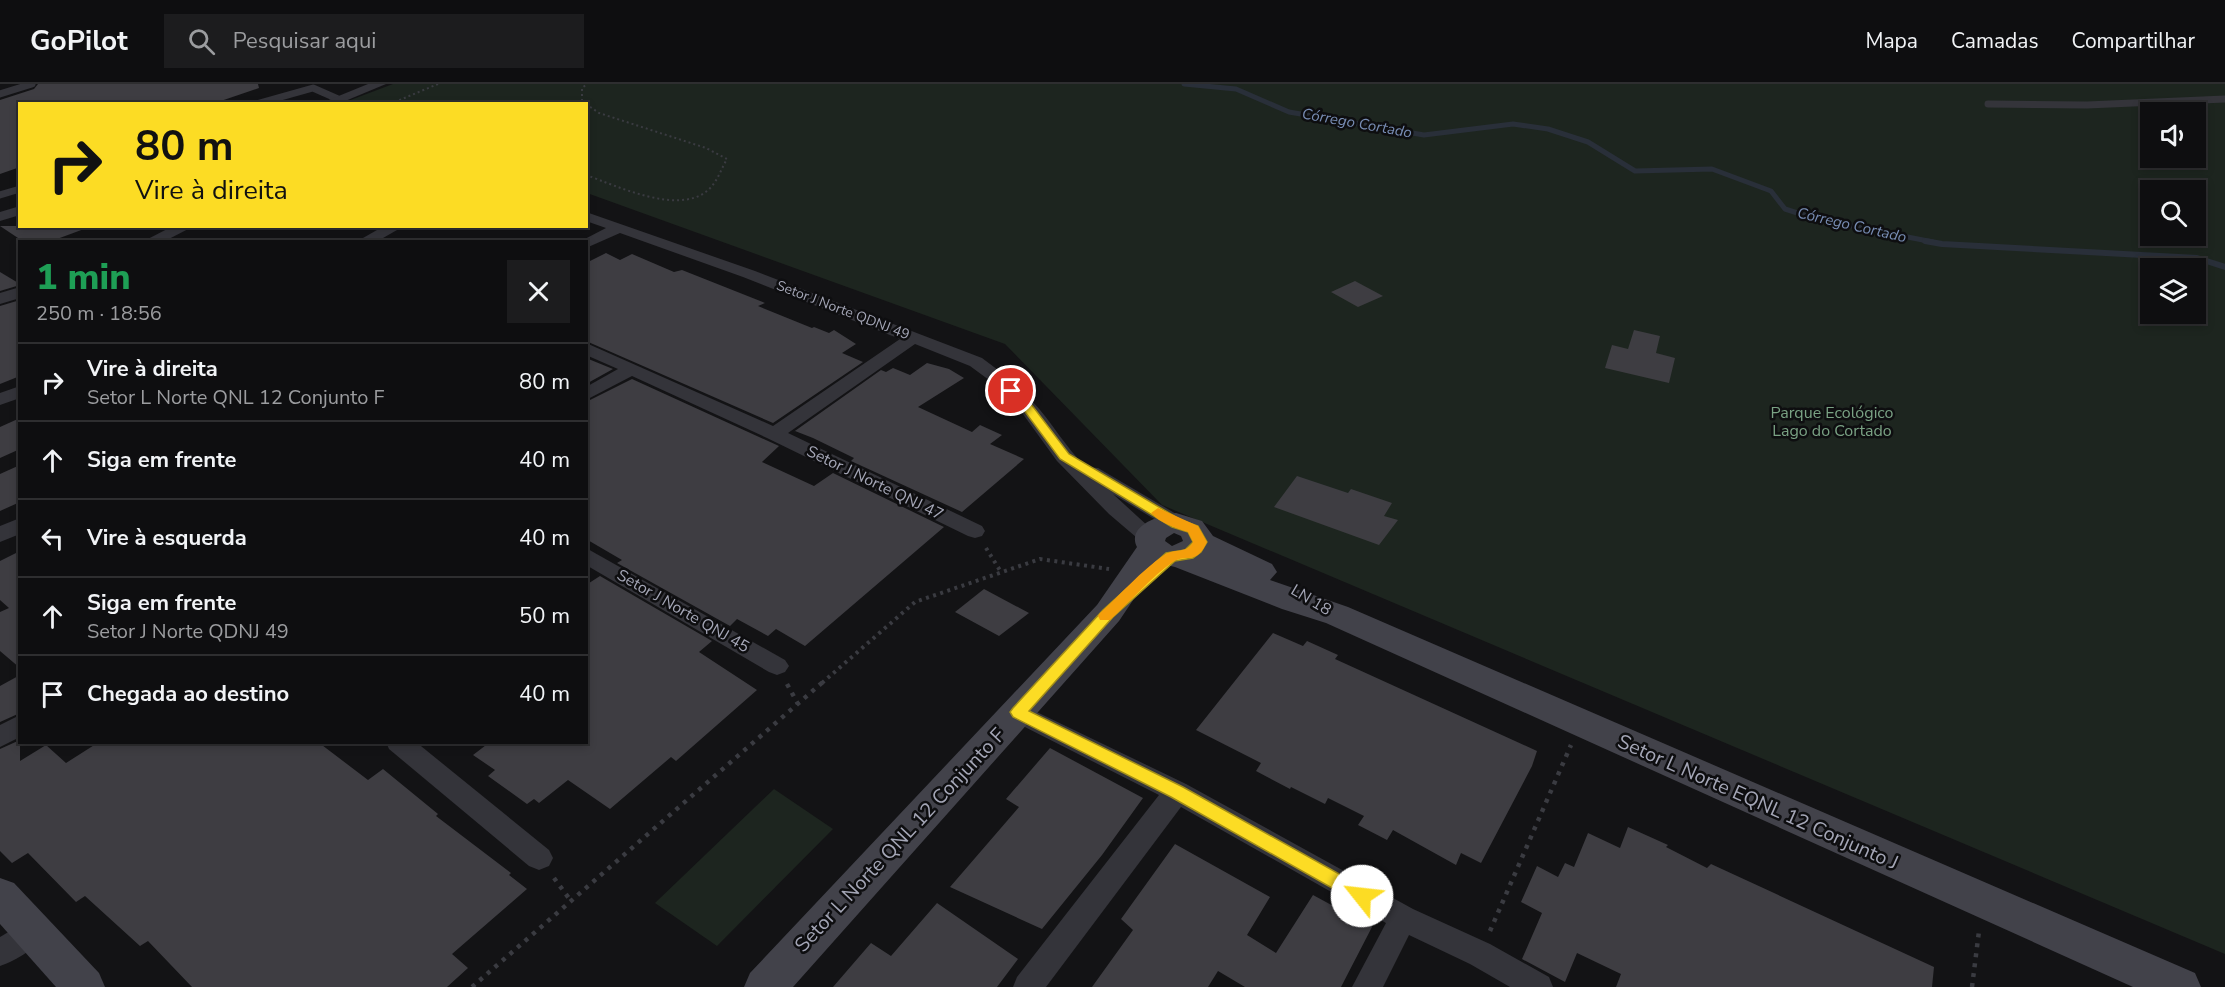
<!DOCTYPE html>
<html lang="pt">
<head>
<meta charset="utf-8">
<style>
  body { margin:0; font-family:"Nunito Sans",sans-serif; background:#1c1c1e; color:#f1f3f6; height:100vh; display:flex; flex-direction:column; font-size:22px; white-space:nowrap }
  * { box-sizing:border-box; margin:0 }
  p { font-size:20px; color:#9b9c9f }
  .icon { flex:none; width:33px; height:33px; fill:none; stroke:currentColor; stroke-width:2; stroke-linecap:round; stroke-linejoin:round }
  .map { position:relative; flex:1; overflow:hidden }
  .panel { position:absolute; left:18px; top:156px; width:570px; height:504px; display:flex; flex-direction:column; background:#0e0e10; border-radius:0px; box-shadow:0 3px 9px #0003,0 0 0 2px #2e2e30 }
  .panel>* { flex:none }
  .guide { position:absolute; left:18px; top:18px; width:570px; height:126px; border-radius:0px; box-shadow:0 3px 9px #0003,0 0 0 2px #2e2e30; background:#fcdc24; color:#111; overflow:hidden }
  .controls { position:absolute; left:2140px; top:18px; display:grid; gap:12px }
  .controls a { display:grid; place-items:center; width:66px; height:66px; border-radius:0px; background:#0e0e10; box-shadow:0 3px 9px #0003,0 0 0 2px #2e2e30; font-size:30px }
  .pin { position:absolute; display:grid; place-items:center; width:51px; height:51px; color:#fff; margin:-26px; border:3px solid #fff; border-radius:50%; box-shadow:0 2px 6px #0007 }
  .me { position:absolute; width:66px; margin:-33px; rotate:299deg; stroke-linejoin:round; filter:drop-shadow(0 0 4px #0008) }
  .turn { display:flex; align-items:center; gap:21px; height:126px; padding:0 18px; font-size:27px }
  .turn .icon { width:78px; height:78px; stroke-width:2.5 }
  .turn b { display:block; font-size:42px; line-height:51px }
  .round { display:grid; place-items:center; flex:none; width:63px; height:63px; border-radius:0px; background:#1c1c1e }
  .head { display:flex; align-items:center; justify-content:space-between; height:102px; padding:0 18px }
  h1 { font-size:36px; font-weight:800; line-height:45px; color:#1e9e55 }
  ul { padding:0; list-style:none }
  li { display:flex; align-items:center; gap:18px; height:78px; padding:0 18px; border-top:2px solid #2e2e30 }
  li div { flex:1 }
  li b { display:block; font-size:22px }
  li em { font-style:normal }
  header { display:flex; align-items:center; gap:36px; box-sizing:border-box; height:84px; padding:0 30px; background:#0e0e10; border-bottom:2px solid #2e2e30 }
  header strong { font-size:28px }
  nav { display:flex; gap:33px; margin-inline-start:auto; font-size:21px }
  .search { width:420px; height:54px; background:#1c1c1e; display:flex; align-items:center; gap:15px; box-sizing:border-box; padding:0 21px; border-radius:0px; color:#9b9c9f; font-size:22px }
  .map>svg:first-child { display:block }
  .green { fill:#1d251f; fill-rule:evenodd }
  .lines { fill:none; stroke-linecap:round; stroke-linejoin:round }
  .stream-far1 { stroke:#292f39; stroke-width:5 }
  .stream { stroke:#292f39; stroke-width:6 }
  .building { fill:#3e3d42 }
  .path-far2 { stroke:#3a3b41; stroke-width:2; stroke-dasharray:2 3; stroke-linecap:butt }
  .path-far1 { stroke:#3a3b41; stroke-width:4; stroke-dasharray:3 4.5; stroke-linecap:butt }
  .path { stroke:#3a3b41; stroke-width:4.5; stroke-dasharray:4 6; stroke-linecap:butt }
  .lane { stroke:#34343a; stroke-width:7 }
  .street { fill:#34343a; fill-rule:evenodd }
  .secondary { fill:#42424a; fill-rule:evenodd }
  .route { fill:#fcdc24; stroke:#a48f17; stroke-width:1.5 }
  .slow { fill:#f59e0b }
  .labels { text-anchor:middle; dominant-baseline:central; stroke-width:5; stroke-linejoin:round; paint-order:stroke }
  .far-street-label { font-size:14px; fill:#a4a6b6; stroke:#0e0e10 }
  .far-water-label { font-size:15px; font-style:italic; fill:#788db4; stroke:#0e0e10 }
  .park-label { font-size:16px; fill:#7aa284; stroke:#0e0e10 }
  .street-label { font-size:16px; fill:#a4a6b6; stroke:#0e0e10 }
  .near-street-label { font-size:20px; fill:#a4a6b6; stroke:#0e0e10 }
</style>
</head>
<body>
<header>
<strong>GoPilot</strong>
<div class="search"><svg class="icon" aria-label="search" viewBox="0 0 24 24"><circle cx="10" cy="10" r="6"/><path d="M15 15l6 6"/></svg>Pesquisar aqui</div>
<nav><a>Mapa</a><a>Camadas</a><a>Compartilhar</a></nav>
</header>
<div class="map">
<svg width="2225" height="903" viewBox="0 0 2225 903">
  <rect width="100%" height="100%" fill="#131315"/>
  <g class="green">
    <path d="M393 0H2225V870L1162 421 1005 260 587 109 586 20H340ZM2151 28H2196V74H2151ZM2151 106H2196V152H2151ZM2151 184H2196V230H2151Z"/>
    <path d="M774 705 833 745 717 862 655 819Z"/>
  </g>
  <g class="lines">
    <path class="stream-far1" d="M1184 0 1236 5 1289 28 1424 51 1513 40 1548 45 1588 58 1635 87 1712 85 1771 107 1785 125 1816 135 1933 158"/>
    <path class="stream" d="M1925 157 1942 160 2197 174 2225 183"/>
  </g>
  <g class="building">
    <path d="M38 0H258L259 4 212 20H20V83L0 90V16L34 5Z"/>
    <path d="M0 142H83L84 145 49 158H24Z"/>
    <path d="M606 169 620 176 632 170 674 188 682 186 765 219 758 222 812 244 814 243 829 249 834 246 856 260 842 269 863 278 773 339 586 257V179Z"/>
    <path d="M0 188 20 200V201L0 207Z"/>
    <path d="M1355 197 1383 212 1358 223 1331 208Z"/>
    <path d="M20 216V292L0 300V222Z"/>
    <path d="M1634 246 1660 252 1656 269 1675 274 1669 299 1605 284 1612 261 1628 265Z"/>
    <path d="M586 274 613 285 586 300Z"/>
    <path d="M927 279 949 285 964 294 918 323 972 348 980 341 1002 351 990 360 1024 375 962 428 851 377 854 374 813 354 795 347 792 349 881 286 886 288 893 284 910 291Z"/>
    <path d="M632 295 779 362 762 378 814 402 833 389 944 443 805 562 776 545 768 552 737 535 730 542 617 479 622 476 586 455V318Z"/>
    <path d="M20 334V365L0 374V343Z"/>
    <path d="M20 381V418L0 427V390Z"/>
    <path d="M1297 392 1348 409 1351 405 1392 419 1384 432 1398 436 1379 461 1274 423Z"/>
    <path d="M20 467V584L0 567V528L9 524 0 516V477Z"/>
    <path d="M600 492 712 557 699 568 757 606 676 677 671 673 610 725 568 696 539 719 534 715 527 720 488 692 495 686 473 671 490 658H586V501Z"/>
    <path d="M984 505 1029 529 999 552 955 528Z"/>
    <path d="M1273 549 1303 562 1307 557 1338 571 1335 575 1537 667 1532 682 1481 779 1461 769 1456 781 1393 746 1387 756 1358 741 1364 732 1328 714 1325 720 1291 703 1290 705 1256 687 1261 679 1196 646Z"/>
    <path d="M20 591V629L0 638V602Z"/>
    <path d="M20 656V677L46 661 66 679 99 658H318L368 696 383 685 438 730 436 732 511 789 509 791 527 805 452 870 468 884 447 903H192L148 857 140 862 85 812 76 818 28 769 12 779 0 767V665Z"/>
    <path d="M1050 664 1143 714 1102 771 1042 845 950 803 1019 723 1006 715Z"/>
    <path d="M1628 743 1668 761 1666 763 1707 784 1711 780 1934 883 1932 903H1616L1621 890 1577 869 1565 898 1522 875 1542 829 1521 818 1537 782 1558 793 1565 779 1574 783 1588 749 1620 764Z"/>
    <path d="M1175 760 1270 813 1247 851 1276 869 1313 811 1372 843 1341 903H1245L1218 887 1208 903H1092L1133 846 1121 835Z"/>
    <path d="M937 819 1018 875 997 903H833L871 859 891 872Z"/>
  </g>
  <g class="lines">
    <g class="path-far2">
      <path d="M390 20 438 0"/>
      <path d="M586 20 599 29 706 64 727 75C721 85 717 99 707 107 677 131 617 102 586 91"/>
      <path d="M586 20 582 17V4L587 0"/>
    </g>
    <g class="path-far1">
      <path d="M986 464 1001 488"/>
      <path d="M822 599 915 518 1040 475 1109 485"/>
    </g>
    <g class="path">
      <path d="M787 600 798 620"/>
      <path d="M554 794 571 817"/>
      <path d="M1490 847 1571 661"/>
      <path d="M472 903 824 597"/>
      <path d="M1972 903 1979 847"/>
    </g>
    <g class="lane">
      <path d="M0 10 32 0"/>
      <path d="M256 20 313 4 338 15"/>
      <path d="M1988 20 2087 21 2225 15"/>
      <path d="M0 111 20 105"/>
    </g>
    <g class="street">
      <path d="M368 0H386L338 20H319Z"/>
      <path d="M20 122V131L0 137V128Z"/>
      <path d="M586 128 755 187 982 274C1000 287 1017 301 1032 317 1052 338 1065 363 1086 383L1098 384 1183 434 1186 439 1183 444 1176 446 1169 444 1113 410 1161 454 1157 459 1150 461 1143 459 1109 430 1057 377 1020 326 989 296 970 282 915 260 788 349 982 442 985 447 982 452 975 454 968 452 767 354 632 292 586 316V303L618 285 586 271V259L773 342 900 255 743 193 620 149 586 164V158L581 157 606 144 586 137Z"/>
      <path d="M173 142H194L163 158H142Z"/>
      <path d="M384 142H404L376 158H356Z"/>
      <path d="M20 203V214L0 220V209Z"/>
      <path d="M20 302V314L0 321V309Z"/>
      <path d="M20 434V450L0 458V442Z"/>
      <path d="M586 464 785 576 789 582 785 588 777 591 769 588 586 481Z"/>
      <path d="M1018 619 1186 700 1413 825 1490 860 1549 893 1553 903H1510L1470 880 1409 851 1383 903H1352L1386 839 1181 723 1046 903H1013L1017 893 1159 711 1009 635 1006 628 1009 621Z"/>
      <path d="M20 631V653L0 663V641Z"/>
      <path d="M386 658H416L549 766 553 774 549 782 539 786 529 782 389 665Z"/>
      <path d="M32 834 42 838 46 847C39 863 17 876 0 882V853Z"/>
    </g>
    <g class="secondary">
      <path d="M1176 429 1202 437 1213 452 1272 480 1277 488 1270 496 1348 523 2195 889 2201 903H2133L1326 539 1282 525 1175 483 1158 479 1119 537 793 903H744L750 889 1097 521 1137 463C1126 441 1161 431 1176 429ZM1174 449 1181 452 1183 457 1172 462 1165 457 1166 454Z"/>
      <path d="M0 794 14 799 99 889 105 903H56L0 840Z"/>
    </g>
  </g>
  <path class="route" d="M1011 303 1015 305 1031 320 1069 370 1181 436 1198 442 1207 458 1201 468 1193 474 1175 477 1113 533 1029 627 1183 703 1368 806 1371 812 1368 817 1362 820 1355 817 1171 713 1013 633 1010 628 1013 624 1103 526 1166 469 1185 466 1193 458 1188 448 1172 443 1060 375 1023 325 1005 307Z"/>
  <path class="slow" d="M1158 424 1198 442 1207 458C1196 482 1187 469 1173 478 1151 493 1130 518 1110 536H1100L1098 532 1100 529C1121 510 1141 487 1164 471 1174 464 1187 470 1193 458L1188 448C1175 444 1160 439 1151 429Z"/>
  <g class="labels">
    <g class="far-street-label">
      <text transform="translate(843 226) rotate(21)">Setor J Norte QDNJ 49</text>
    </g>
    <g class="far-water-label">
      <text transform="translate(1357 39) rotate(10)">Córrego Cortado</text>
      <text transform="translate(1852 141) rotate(13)">Córrego Cortado</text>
    </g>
    <g class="park-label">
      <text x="1832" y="329">Parque Ecológico<tspan x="1832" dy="18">Lago do Cortado</tspan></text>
    </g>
    <g class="street-label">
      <text transform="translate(875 399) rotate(26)">Setor J Norte QNJ 47</text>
      <text transform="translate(1311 516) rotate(31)">LN 18</text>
      <text transform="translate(683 527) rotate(30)">Setor J Norte QNJ 45</text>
    </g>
    <g class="near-street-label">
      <text transform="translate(1758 718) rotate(24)">Setor L Norte EQNL 12 Conjunto J</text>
      <text transform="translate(900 756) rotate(-47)">Setor L Norte QNL 12 Conjunto F</text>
    </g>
  </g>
</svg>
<div class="controls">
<a><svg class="icon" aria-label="sound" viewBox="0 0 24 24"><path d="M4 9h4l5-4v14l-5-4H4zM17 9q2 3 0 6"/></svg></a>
<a><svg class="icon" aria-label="search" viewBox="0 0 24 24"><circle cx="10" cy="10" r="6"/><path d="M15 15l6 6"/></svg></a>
<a><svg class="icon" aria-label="layers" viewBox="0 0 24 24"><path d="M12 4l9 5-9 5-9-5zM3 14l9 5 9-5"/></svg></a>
</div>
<div class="pin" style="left:1011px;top:307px;background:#d93025"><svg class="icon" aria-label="arrive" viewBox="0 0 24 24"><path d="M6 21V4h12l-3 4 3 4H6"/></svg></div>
<svg class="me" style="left:1362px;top:812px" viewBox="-20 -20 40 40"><circle r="19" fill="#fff"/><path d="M0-13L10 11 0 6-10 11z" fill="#fcdc24"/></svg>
<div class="guide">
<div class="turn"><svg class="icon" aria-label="right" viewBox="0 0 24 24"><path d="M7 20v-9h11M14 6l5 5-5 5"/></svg><div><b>80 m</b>Vire à direita</div></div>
</div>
<section class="panel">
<div class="head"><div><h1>1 min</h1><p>250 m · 18:56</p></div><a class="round"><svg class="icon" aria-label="close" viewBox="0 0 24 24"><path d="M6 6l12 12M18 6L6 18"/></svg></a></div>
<ul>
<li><svg class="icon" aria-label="right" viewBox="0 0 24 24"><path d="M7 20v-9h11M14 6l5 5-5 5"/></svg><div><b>Vire à direita</b><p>Setor L Norte QNL 12 Conjunto F</p></div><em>80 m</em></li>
<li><svg class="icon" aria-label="ahead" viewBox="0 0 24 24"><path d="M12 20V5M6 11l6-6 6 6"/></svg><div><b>Siga em frente</b></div><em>40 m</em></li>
<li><svg class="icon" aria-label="left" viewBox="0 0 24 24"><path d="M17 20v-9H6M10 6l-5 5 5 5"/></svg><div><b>Vire à esquerda</b></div><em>40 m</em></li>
<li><svg class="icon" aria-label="ahead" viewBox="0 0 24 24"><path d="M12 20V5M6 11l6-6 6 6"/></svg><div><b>Siga em frente</b><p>Setor J Norte QDNJ 49</p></div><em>50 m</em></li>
<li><svg class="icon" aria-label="arrive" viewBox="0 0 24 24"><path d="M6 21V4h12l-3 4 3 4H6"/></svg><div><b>Chegada ao destino</b></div><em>40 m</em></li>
</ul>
</section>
</div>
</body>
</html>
